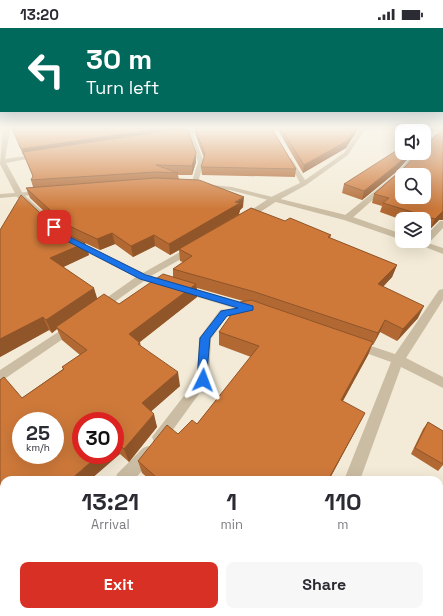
<!DOCTYPE html>
<html lang="en">
<head>
<meta charset="utf-8">
<style>
  body { margin:0; font-family:"Space Grotesk",sans-serif; background:#f7f7f7; color:#2b2b33; height:100vh; display:flex; flex-direction:column; font-size:15px; white-space:nowrap }
  * { box-sizing:border-box; margin:0 }
  p { font-size:13px; color:#7c7c81 }
  .icon { flex:none; width:22px; height:22px; fill:none; stroke:currentColor; stroke-width:2; stroke-linecap:round; stroke-linejoin:round }
  .map { position:relative; flex:1; overflow:hidden }
  .sheet { position:absolute; left:0px; top:448px; width:443px; height:140px; display:flex; flex-direction:column; background:#fff; border-radius:12px 12px 0 0; box-shadow:0 4px 16px #0002 }
  .sheet>* { flex:none }
  .top-card { position:absolute; left:0px; top:0px; width:443px; height:84px; box-shadow:0 4px 16px #0002; background:#00695c; color:#fff; overflow:hidden }
  .controls { position:absolute; left:395px; top:96px; display:grid; gap:8px }
  .controls a { display:grid; place-items:center; width:36px; height:36px; border-radius:8px; background:#fff; box-shadow:0 4px 16px #0002; font-size:20px }
  .speed { position:absolute; left:12px; top:384px; display:flex; gap:8px; font-size:20px; font-weight:700; text-align:center }
  .speed>* { display:grid; place-content:center; width:52px; height:52px; border-radius:50%; background:#fff; box-shadow:0 4px 16px #0002; line-height:1 }
  .speed small { font-size:10px; font-weight:400 }
  .speed .limit { border:6px solid #d22; background:#fff; color:#111 }
  .pin { position:absolute; display:grid; place-items:center; width:34px; height:34px; color:#fff; margin:-17px; border-radius:8px; box-shadow:0 2px 6px #0006 }
  .me { position:absolute; width:44px; margin:-22px; rotate:3deg; stroke-linejoin:round; filter:drop-shadow(0 0 3px #0008) }
  .turn { display:flex; align-items:center; gap:14px; height:84px; padding:0 20px; font-size:18px }
  .turn .icon { width:52px; height:52px; stroke-width:2.5 }
  .turn b { display:block; font-size:28px; line-height:34px }
  .eta { display:flex; justify-content:space-evenly; align-items:center; height:68px; text-align:center }
  .eta b { font-size:24px; font-weight:700; line-height:28px }
  .button { display:flex; gap:8px; margin-top:auto; padding:8px 20px }
  .button a { flex:1; height:46px; border-radius:8px; background:#d93025; color:#fff; font-size:16px; font-weight:700; line-height:46px; text-align:center }
  .button a+a { background:#f7f7f7; color:#2b2b33 }
  .status { display:flex; justify-content:space-between; align-items:center; height:28px; padding:0 20px; background:#fff; direction:ltr }
  .status svg { height:11px; fill:currentColor }
  .map>svg:first-child { display:block }
  .lines { fill:none; stroke-linecap:round; stroke-linejoin:round }
  .minor { fill:#cbbda3; fill-rule:evenodd }
  .tertiary { fill:#cbbda3; fill-rule:evenodd }
  .wall { fill:#b16832; fill-rule:evenodd }
  .shaded-wall { fill:#905529 }
  .building { fill:#ce793a; stroke:#905529; fill-rule:evenodd }
  .route { fill:#1a73e8; stroke:#114b97 }
</style>
</head>
<body>
<div class="status"><b>13:20</b><svg viewBox="0 0 49 12"><path d="M0 12V9h3v3zM5 12V6h3v6zM10 12V3h3v9zM15 12V0h3v12zM26 1h20v11H26zM47 4h2v5h-2z"/></svg></div>
<div class="map">
<svg width="443" height="588" viewBox="0 0 443 588">
  <rect width="100%" height="100%" fill="#f3ebd7"/>
  <g class="lines">
    <g class="minor">
      <path d="M3 99H8L10 103 5 131 39 126 42 128 6 135 23 166 49 189V193H43L17 169 0 136Z"/>
      <path d="M183 99H188L192 103 209 101 212 103 193 106 204 134 197 157 194 159 191 157 198 134 188 106 174 108 171 106 187 103Z"/>
      <path d="M294 99 296 100 293 102 258 103 255 101 258 99Z"/>
      <path d="M341 99 443 100V104L365 101 348 127 306 157 277 173 248 192H242V188L271 169 300 155 287 130H291L305 152 344 125 360 101Z"/>
      <path d="M415 125H421L401 147 350 192H344V188L397 145Z"/>
      <path d="M440 193H443V200L426 218H420V214L424 213V210Z"/>
      <path d="M73 211 143 245 189 219H195V223L151 248 255 278 256 281 251 285 227 288 211 311 209 352 164 414 159 416 154 414 152 409 197 351 199 310 220 282 234 280 144 253 103 282H95L94 280 95 278 136 249 70 216V212Z"/>
      <path d="M443 261V272L406 330 443 349V360L401 339 360 452H344L391 334 352 320 350 317 352 314 356 313 395 326 439 262Z"/>
      <path d="M72 295 78 299 76 302 0 354V342Z"/>
      <path d="M148 418 153 420 156 425 153 430 134 452H115L117 446 143 420Z"/>
      <path d="M287 584H307L305 588H285Z"/>
    </g>
    <g class="tertiary">
      <path d="M202 156 232 159 350 188 402 206V212L344 192 230 162 200 159V157Z"/>
      <path d="M43 163 47 165 45 166 0 170V166Z"/>
      <path d="M410 213H422L443 220V226Z"/>
    </g>
  </g>
  <g class="wall">
    <path d="M12 99H184L196 134 192 147H178L179 151 243 179 240 182 239 186 285 193 331 207 330 210 397 237 392 249 383 259 418 290 397 313 380 304 373 317H372L368 327 343 373 358 398 329 452H150L142 445 138 433 178 406 197 396 251 329 219 317V304L243 273 197 260V269L140 314 141 319 180 358 151 383 157 399 129 434 120 426 22 370 63 341 62 339 80 327 62 312 57 301 52 305 49 302 0 329V202L57 201 69 207 30 170 26 160 33 159 31 152 33 149 14 105V99ZM85 215 100 222 115 216 133 229 155 218 170 227 179 222 180 233 183 234 173 241V249L119 276 97 270 63 239 89 227Z"/>
    <path d="M190 99H358L357 103 346 120 303 145 279 104V99H271L296 141 295 149 202 147 201 139 204 130 195 106V100H192Z"/>
    <path d="M408 99H427L433 100 430 107 426 111 443 192H439L430 201 424 199V191H402V192L380 184 382 178 372 175 374 166 405 139 424 125V103H407Z"/>
    <path d="M402 125H413L396 144 362 172 342 165 344 156Z"/>
    <path d="M428 394 443 403V437L438 443 411 426 423 401Z"/>
    <path d="M355 584H364L368 588H351Z"/>
    <path d="M415 584H439L443 588H420Z"/>
  </g>
  <g class="shaded-wall">
    <path d="M171 99H184V102L23 127 21 121Z"/>
    <path d="M357 99H358L357 103 346 120 303 145 304 137Z"/>
    <path d="M433 100 430 107 424 114 426 107Z"/>
    <path d="M196 125V134L192 147V138Z"/>
    <path d="M408 125H413L396 144 362 172 364 163Z"/>
    <path d="M244 169 243 179 240 182 239 186 179 221V222L170 227 169 216Z"/>
    <path d="M443 183V192H439L430 201 435 191Z"/>
    <path d="M112 205 115 216 100 222 97 211Z"/>
    <path d="M154 207 155 218 133 229 131 218Z"/>
    <path d="M85 215 89 227 55 243 50 230Z"/>
    <path d="M397 237 392 249 374 268 378 256Z"/>
    <path d="M196 256 197 269 132 320 129 306Z"/>
    <path d="M94 260 98 273 56 299 57 301 52 305 46 292Z"/>
    <path d="M424 278 418 290 397 313 403 301Z"/>
    <path d="M43 289 49 302 0 329V311Z"/>
    <path d="M385 292 380 304 373 317 378 305Z"/>
    <path d="M373 314 368 327 336 385 341 372Z"/>
    <path d="M178 344 180 358 146 388 142 375Z"/>
    <path d="M365 385 358 398 329 452H328Z"/>
    <path d="M154 386 157 399 129 434 124 421Z"/>
    <path d="M115 413 120 426 90 452H70L99 427H115Z"/>
  </g>
  <g class="building">
    <path d="M16 99H171L21 121 12 100Z"/>
    <path d="M230 99H271L296 141 201 139 205 126 195 100Z"/>
    <path d="M280 99H357L347 113 304 137Z"/>
    <path d="M410 99H427L433 100 426 107 427 115 443 101V183L435 191 383 175 389 170 374 166 405 139 418 125H424V119L425 118 424 116V103H413ZM402 147H424V169H402Z"/>
    <path d="M187 100 196 125 192 138 156 137 178 145 155 144 31 152 33 148 23 124Z"/>
    <path d="M402 119V125H408L399 135 364 163 344 156Z"/>
    <path d="M155 150 199 152 244 169 235 174 240 175 169 216 154 207 131 218 112 205 97 211 65 196 26 160Z"/>
    <path d="M21 167 57 201 85 215 50 230 94 260 46 292 43 289 0 311V202Z"/>
    <path d="M251 180 285 193 290 190 331 207 328 209 397 237 378 256 424 278 403 301 385 292 378 305 255 264 173 241 192 228 179 221Z"/>
    <path d="M163 246 196 256 129 306 140 315 138 316 178 344 142 375 154 386 124 421 115 413V414V393H81V427H99L70 452H4V488L0 482V352L4 349 22 370 64 341 62 339 87 322 56 299 104 266 119 276ZM21 393H55V427H21Z"/>
    <path d="M251 272 373 314 341 372 365 385 328 452H153L156 449 138 433 167 397 178 406 192 392 197 396 259 318 219 304 240 274Z"/>
    <path d="M428 394 443 403V436L415 420Z"/>
    <path d="M439 492 443 495V588H439L435 584H439Z"/>
    <path d="M147 584H268L265 588H144Z"/>
    <path d="M358 584H364L368 588H356Z"/>
  </g>
  <linearGradient id="sky" x2="0" y2="1"><stop stop-color="#7aaed2"/><stop offset="0.55" stop-color="#faf6ed"/><stop offset="1" stop-color="#faf6ed" stop-opacity="0"/></linearGradient>
  <rect width="443" height="181" fill="url(#sky)"/>
  <path class="route" d="M52 197H56L68 208 146 247 253 278V282L227 288 210 310 206 355 203 356 197 352 200 310 221 283 238 280 140 251 63 211 52 200Z"/>
</svg>
<div class="controls">
<a><svg class="icon" aria-label="sound" viewBox="0 0 24 24"><path d="M4 9h4l5-4v14l-5-4H4zM17 9q2 3 0 6"/></svg></a>
<a><svg class="icon" aria-label="search" viewBox="0 0 24 24"><circle cx="10" cy="10" r="6"/><path d="M15 15l6 6"/></svg></a>
<a><svg class="icon" aria-label="layers" viewBox="0 0 24 24"><path d="M12 4l9 5-9 5-9-5zM3 14l9 5 9-5"/></svg></a>
</div>
<div class="speed"><div>25<small>km/h</small></div><div class="limit">30</div></div>
<div class="pin" style="left:54px;top:199px;background:#d93025"><svg class="icon" aria-label="arrive" viewBox="0 0 24 24"><path d="M6 21V4h12l-3 4 3 4H6"/></svg></div>
<svg class="me" style="left:203px;top:352px" viewBox="-20 -20 40 40"><path d="M0-17L14 15 0 8-14 15z" fill="#1a73e8" stroke="#fff" stroke-width="4"/></svg>
<div class="top-card">
<div class="turn"><svg class="icon" aria-label="left" viewBox="0 0 24 24"><path d="M17 20v-9H6M10 6l-5 5 5 5"/></svg><div><b>30 m</b>Turn left</div></div>
</div>
<section class="sheet">
<div class="eta">
<div><b>13:21</b><p>Arrival</p></div>
<div><b>1</b><p>min</p></div>
<div><b>110</b><p>m</p></div>
</div>
<div class="button"><a>Exit</a><a>Share</a></div>
</section>
</div>
</body>
</html>
